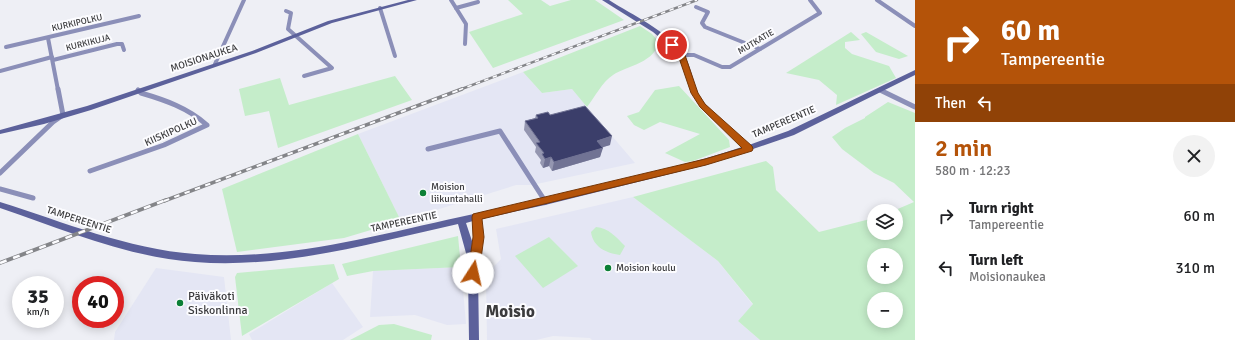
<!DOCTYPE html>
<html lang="en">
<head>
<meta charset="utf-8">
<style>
  body { margin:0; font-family:Signika,sans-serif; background:#f2f2f2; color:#202124; height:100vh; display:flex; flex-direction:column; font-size:15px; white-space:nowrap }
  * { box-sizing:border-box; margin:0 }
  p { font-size:13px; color:#757577 }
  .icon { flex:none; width:22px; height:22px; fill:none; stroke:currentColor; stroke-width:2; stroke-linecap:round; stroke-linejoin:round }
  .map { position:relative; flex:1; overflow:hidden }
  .panel { display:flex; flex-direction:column; background:#fff; width:320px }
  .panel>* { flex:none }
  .guide { background:#b45309; color:#fff; overflow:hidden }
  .controls { position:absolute; left:867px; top:204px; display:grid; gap:8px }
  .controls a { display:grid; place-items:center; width:36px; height:36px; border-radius:50%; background:#fff; box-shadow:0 2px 10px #0003; font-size:20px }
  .speed { position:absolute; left:12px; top:276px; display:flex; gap:8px; font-size:20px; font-weight:700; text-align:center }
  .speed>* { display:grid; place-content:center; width:52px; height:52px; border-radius:50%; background:#fff; box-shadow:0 2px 10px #0003; line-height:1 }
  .speed small { font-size:10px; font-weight:400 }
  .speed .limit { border:6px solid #d22; background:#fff; color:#111 }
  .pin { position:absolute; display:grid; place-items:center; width:34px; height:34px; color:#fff; margin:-17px; border:2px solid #fff; border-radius:50%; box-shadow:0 1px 4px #0007 }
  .me { position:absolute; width:44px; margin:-22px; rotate:10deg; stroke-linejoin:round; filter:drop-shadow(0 0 3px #0008) }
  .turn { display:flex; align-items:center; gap:14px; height:84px; padding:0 20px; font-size:18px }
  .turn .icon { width:52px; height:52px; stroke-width:2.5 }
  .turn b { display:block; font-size:28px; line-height:34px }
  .then { display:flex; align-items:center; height:38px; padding:0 20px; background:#0003; gap:8px; font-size:15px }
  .round { display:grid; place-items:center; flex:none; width:42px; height:42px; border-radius:21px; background:#f2f2f2 }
  .summary { display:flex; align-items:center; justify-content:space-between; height:68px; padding:0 20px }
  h1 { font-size:24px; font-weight:600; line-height:30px; color:#b45309 }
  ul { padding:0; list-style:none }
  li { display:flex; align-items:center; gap:12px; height:52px; padding:0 20px }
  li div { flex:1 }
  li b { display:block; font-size:15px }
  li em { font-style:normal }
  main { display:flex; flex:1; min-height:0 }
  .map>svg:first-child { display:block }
  .built { fill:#e4e6f4 }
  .green { fill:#c5edca; fill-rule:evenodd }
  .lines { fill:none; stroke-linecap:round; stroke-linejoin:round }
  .street-far2 { stroke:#8b8fb8; stroke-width:4 }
  .street-far1 { stroke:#8b8fb8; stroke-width:5 }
  .street { stroke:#8b8fb8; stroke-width:6 }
  .secondary { fill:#5c619b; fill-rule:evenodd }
  .rail-far2-casing { stroke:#848589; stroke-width:2.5 }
  .rail-far1-casing { stroke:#848589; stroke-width:3.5 }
  .rail-casing { stroke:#848589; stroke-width:4 }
  .rail-far2 { stroke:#fcfcff; stroke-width:1.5; stroke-dasharray:4.5; stroke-linecap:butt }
  .rail-far1 { stroke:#fcfcff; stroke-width:2; stroke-dasharray:5.5; stroke-linecap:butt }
  .rail { stroke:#fcfcff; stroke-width:2.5; stroke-dasharray:7; stroke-linecap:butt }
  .wall { fill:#9496b0 }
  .shaded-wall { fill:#717394 }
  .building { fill:#3b3e6a; stroke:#717394 }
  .route { fill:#b45309; stroke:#753606 }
  .poi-dot { fill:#0b7f36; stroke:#fcfcff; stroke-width:1.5 }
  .labels { text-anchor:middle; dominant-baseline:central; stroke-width:4; stroke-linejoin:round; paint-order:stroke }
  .far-street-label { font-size:9px; fill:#3b3b3d; stroke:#fcfcff }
  .street-label { font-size:10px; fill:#3b3b3d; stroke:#fcfcff }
  .poi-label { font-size:10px; fill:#3b3b3d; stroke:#fcfcff; text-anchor:start }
  .near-poi-label { font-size:12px; fill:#3b3b3d; stroke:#fcfcff; text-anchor:start }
  .near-district-label { font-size:17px; font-weight:bold; fill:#3b3b3d; stroke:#fcfcff }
</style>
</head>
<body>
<main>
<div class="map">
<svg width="915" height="340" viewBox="0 0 915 340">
  <rect width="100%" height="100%" fill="#eeeff5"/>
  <g class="built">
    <path d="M523 72 542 93 572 89 635 163 532 185H516L401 221 358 134Z"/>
    <path d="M633 197 718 261 753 305 738 321 760 340H592L590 338 553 336 536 340H487L486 274 501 259 496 229Z"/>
    <path d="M461 267 466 324 447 325 415 315 370 317 373 271Z"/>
    <path d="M156 268 224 277 231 340H114L115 332Z"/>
    <path d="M332 283 363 327 343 340H252L249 334Z"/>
  </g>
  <g class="green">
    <path d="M508 0H541L550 6 571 0H595L624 20 493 68 469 32 523 14Z"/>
    <path d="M640 26 652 34 658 41C657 62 627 66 613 75 602 82 595 97 587 107L572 89 542 93 523 72Z"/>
    <path d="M851 32 860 40 845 42V48L852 54 889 66 896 78 836 105 837 95 819 80 786 73Z"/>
    <path d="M866 32 908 56 899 59 876 52 861 34Z"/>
    <path d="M395 76 412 100 278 148 269 111 245 116 239 89 280 78 289 105Z"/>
    <path d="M679 86 729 140 730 147 693 161 685 162 665 153 700 134 660 122 644 130 634 125 627 116 639 112 655 90Z"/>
    <path d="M888 102 915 113V340H760L738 321 753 304 718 261 633 197 766 161 773 167 776 190 819 232 874 218V233H896V211H893L914 202 894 183 874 173 842 149 832 137 845 128 865 118V117ZM874 255H896V277H874ZM874 299H896V321H874Z"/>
    <path d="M358 134 401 221 344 238 237 252 222 189Z"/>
    <path d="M596 227C609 228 617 238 625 246L620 255C606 253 593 247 591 232Z"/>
    <path d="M458 236 461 267 373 271 347 276 342 264Z"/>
    <path d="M549 237 578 266 543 288 515 256Z"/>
    <path d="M334 264 339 279 242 336 235 277 237 273Z"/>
    <path d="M394 324 432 335 431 340H350L379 325Z"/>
  </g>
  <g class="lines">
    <g class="street-far2">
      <path d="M451 0 466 24 465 44"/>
      <path d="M877 0 915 26"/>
      <path d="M696 7 708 12 702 23 705 27 760 49"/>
      <path d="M380 8 395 56"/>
      <path d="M456 8 478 2"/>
      <path d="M286 11 291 13 288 29 332 68 304 76"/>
      <path d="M48 38 58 90"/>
      <path d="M6 47 139 16"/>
      <path d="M681 55H694L722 67H730L820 13 810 0"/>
      <path d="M53 60 117 44H122L124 50"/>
      <path d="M215 64 244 0"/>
      <path d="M0 71 52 57"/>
    </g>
    <g class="street-far1">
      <path d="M880 90 915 107"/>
      <path d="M428 149 500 131 545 201"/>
      <path d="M90 171 164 145 207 125C188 108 165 100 141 93L138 90"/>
      <path d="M0 173 53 122 63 115 58 89"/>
      <path d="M0 189 33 198"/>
    </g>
    <path class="street" d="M544 200 545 202"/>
    <g class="secondary">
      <path d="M408 0H417L332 23 256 53 91 110 44 124 0 134V130L87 106 252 51 328 21Z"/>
      <path d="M602 0H609C634 16 664 29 683 53 690 63 693 81 698 93 707 111 734 131 749 145L788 131 913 71 915 70V75L794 135 753 149 752 151H747L706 165 545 205 481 219 483 237 478 273 479 340H469L468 273 469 264 458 224C372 243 284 269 195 262 127 257 64 230 0 208V202C64 222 127 249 195 254 285 261 373 236 460 217 515 205 569 193 624 179 664 170 703 160 742 147L701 108 692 93 678 55 671 47 653 32ZM473 221V244L466 223Z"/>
    </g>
    <defs>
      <path id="rail-far2" d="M459 90 697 0"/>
      <path id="rail-far1" d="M164 201 462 89"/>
      <path id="rail" d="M0 263 166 200"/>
    </defs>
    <use href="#rail-far2" class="rail-far2-casing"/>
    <use href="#rail-far1" class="rail-far1-casing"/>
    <use href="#rail" class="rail-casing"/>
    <use href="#rail-far2" class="rail-far2"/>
    <use href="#rail-far1" class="rail-far1"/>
    <use href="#rail" class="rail"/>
  </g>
  <path class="wall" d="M536 115H550L610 145 602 147 600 157 552 171 549 166 543 168 540 163 541 160 535 152 536 147 524 130 525 121 535 118Z"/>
  <g class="shaded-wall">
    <path d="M612 136 610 145 594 150 597 141Z"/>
    <path d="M603 148 600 157 552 171 554 162Z"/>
    <path d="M551 157 549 166 543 168 545 159Z"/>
  </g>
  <path class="building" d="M585 106 612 136 597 141 603 148 554 162 551 157 545 159 542 154 544 153 536 143 540 142 525 121 538 118 536 115 548 112 550 115Z"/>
  <path class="route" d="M670 43H675L685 55 698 93 705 104 752 146 753 149 752 151 706 165 482 219 484 237 479 273 477 276 473 277 470 276 468 273 473 237 472 217 473 214 705 159 742 148 700 107 691 93 678 55 669 45Z"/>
  <g class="poi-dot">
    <circle cx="423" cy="193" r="4"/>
    <circle cx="608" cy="268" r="4"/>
    <circle cx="180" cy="303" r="4"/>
  </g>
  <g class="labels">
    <g class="far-street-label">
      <text transform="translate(77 23) rotate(-13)">KURKIPOLKU</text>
      <text transform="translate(756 42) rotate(-31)">MUTKATIE</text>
      <text transform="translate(88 43) rotate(-14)">KURKIKUJA</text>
    </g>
    <g class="street-label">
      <text transform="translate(204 58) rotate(-18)">MOISIONAUKEA</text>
      <text transform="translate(784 122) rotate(-23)">TAMPEREENTIE</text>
      <text transform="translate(171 132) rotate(-24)">KIISKIPOLKU</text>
      <text transform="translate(79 220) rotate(18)">TAMPEREENTIE</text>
      <text transform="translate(404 222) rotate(-12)">TAMPEREENTIE</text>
    </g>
    <g class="poi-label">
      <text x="431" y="187">Moision<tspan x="431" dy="12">liikuntahalli</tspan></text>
      <text x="616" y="268">Moision koulu</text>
    </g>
    <g class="near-poi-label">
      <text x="188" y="296">Päiväkoti<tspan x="188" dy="14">Siskonlinna</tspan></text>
    </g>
    <g class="near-district-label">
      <text x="510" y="311">Moisio</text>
    </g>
  </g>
</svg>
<div class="controls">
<a><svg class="icon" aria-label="layers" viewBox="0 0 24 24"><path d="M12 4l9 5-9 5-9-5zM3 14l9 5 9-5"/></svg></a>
<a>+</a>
<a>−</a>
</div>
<div class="speed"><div>35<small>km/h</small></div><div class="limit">40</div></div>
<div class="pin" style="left:672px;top:45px;background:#d93025"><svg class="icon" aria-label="arrive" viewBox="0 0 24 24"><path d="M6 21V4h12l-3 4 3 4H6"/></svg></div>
<svg class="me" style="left:473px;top:273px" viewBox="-20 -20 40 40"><circle r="19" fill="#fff"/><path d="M0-13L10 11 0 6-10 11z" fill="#b45309"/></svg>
</div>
<section class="panel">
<div class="guide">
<div class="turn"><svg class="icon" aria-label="right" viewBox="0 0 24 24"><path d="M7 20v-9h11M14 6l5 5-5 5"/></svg><div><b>60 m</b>Tampereentie</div></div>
<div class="then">Then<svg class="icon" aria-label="left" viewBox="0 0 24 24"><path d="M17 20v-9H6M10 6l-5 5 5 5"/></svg></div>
</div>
<div class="summary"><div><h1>2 min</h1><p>580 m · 12:23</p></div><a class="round"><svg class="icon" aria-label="close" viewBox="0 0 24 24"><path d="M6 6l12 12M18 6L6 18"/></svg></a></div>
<ul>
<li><svg class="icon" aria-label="right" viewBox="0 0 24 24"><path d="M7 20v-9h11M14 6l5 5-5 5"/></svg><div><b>Turn right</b><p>Tampereentie</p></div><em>60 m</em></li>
<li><svg class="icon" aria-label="left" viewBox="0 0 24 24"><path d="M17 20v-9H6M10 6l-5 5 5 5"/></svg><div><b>Turn left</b><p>Moisionaukea</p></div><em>310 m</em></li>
</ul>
</section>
</main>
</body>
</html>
